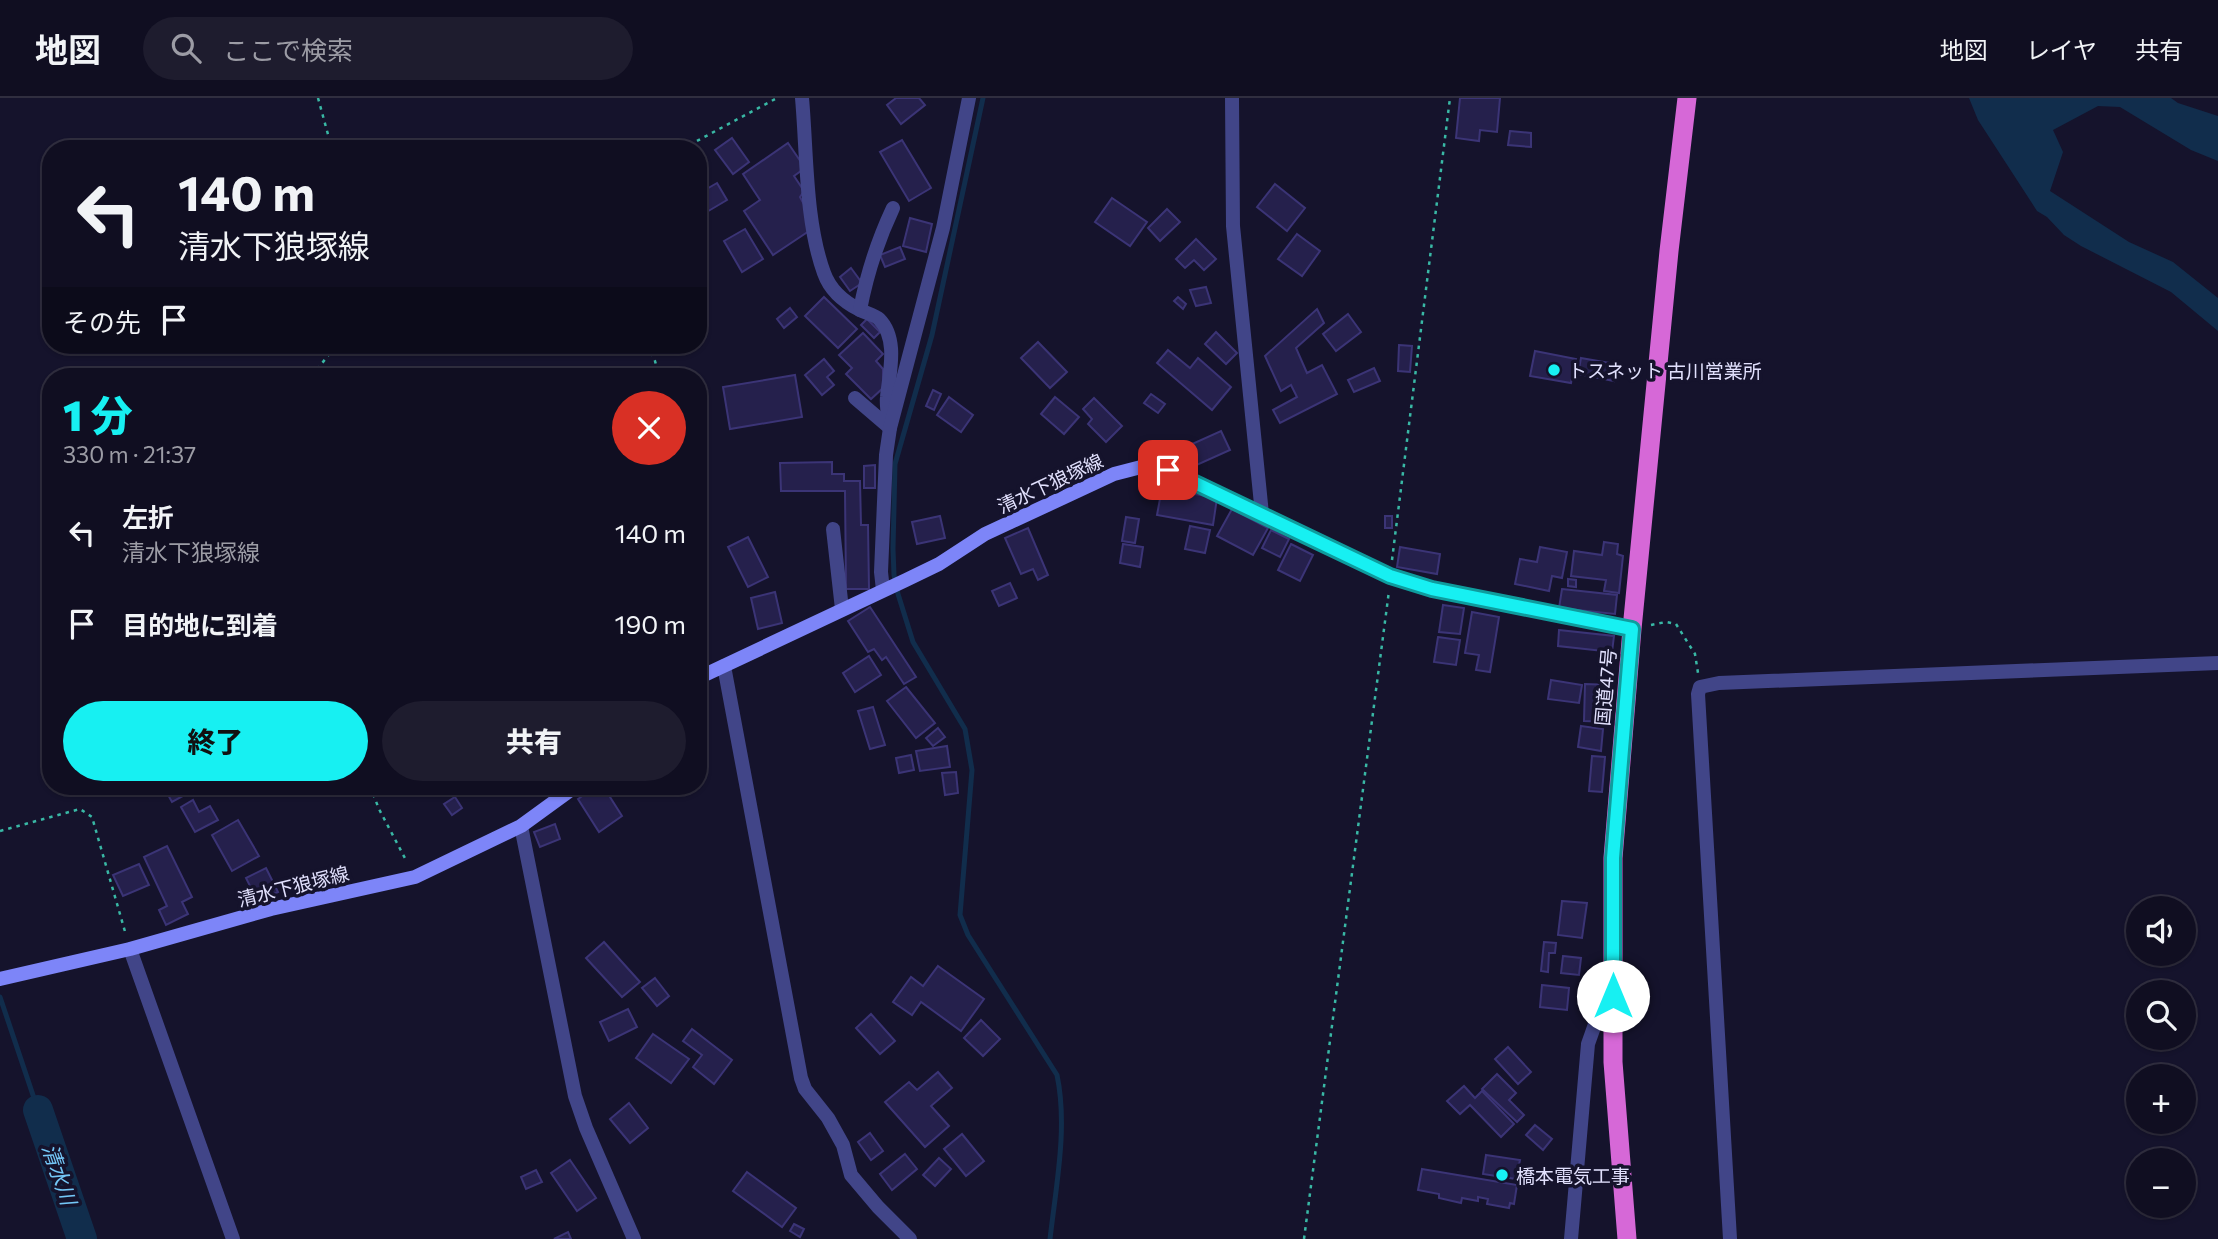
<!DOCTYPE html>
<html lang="ja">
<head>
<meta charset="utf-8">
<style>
  body { margin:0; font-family:Commissioner,"Noto Sans JP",sans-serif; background:#1e1c2e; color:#f1f3f6; height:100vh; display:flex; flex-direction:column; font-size:26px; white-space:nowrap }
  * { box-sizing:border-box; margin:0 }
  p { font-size:23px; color:#9c9ca5 }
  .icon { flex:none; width:38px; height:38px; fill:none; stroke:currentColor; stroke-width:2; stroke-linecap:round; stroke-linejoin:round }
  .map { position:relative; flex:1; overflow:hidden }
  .panel { position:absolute; left:42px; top:270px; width:665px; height:427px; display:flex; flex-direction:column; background:#100e21; border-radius:28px; box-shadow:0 2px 5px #0004,0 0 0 2px #302e3f }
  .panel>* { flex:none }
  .guide { position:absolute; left:42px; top:42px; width:665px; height:214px; border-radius:28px; box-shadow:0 2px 5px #0004,0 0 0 2px #302e3f; background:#100e21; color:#f1f3f6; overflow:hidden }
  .fabs { position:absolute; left:2126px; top:798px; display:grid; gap:14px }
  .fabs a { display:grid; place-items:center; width:70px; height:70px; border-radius:50%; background:#100e21; box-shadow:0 2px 5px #0004,0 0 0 2px #302e3f; font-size:35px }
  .pin { position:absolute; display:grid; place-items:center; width:60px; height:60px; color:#fff; margin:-30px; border-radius:14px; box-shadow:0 4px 10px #0006 }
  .me { position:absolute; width:77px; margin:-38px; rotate:0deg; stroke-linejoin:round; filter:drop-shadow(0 0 5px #0008) }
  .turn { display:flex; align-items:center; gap:24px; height:147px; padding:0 21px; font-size:32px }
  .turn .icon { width:91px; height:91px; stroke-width:2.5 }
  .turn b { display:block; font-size:49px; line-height:60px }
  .then { display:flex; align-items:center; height:66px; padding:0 21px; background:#0003; gap:14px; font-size:26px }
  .round { display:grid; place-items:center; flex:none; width:74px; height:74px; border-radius:37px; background:#1e1c2e }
  .overview { display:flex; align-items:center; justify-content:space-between; height:119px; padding:0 21px }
  h1 { font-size:42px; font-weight:800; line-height:52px; color:#17f0f2 }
  .primary-button { display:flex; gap:14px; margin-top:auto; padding:14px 21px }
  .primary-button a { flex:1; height:80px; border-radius:42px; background:#17f0f2; color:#111; font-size:28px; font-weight:800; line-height:80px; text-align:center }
  .primary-button a+a { background:#1e1c2e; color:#f1f3f6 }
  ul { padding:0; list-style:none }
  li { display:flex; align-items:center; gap:21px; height:91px; padding:0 21px }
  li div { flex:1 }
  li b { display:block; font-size:26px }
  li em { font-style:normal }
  header { display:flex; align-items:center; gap:42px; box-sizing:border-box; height:98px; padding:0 35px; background:#100e21; border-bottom:2px solid #302e3f }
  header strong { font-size:33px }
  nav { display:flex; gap:38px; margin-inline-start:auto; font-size:24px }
  .search { width:490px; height:63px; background:#1e1c2e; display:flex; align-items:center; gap:18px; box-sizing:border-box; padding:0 24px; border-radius:38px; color:#9c9ca5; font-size:26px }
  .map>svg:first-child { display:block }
  .water { fill:#112d4c }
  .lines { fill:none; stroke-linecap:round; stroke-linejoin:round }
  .stream { stroke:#112d4c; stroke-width:5 }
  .river { stroke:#112d4c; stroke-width:30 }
  .building { fill:#25204c; stroke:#3b3476; stroke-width:2 }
  .path { stroke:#39b8a5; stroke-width:2.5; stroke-dasharray:3.5 5; stroke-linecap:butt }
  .minor { stroke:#414588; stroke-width:14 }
  .tertiary { stroke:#414588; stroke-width:14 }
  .secondary { stroke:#7d85f8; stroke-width:14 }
  .trunk { stroke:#d668d7; stroke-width:19 }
  .route-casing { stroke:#0f9c9d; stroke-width:18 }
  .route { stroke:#17f0f2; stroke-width:12 }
  .poi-dot { fill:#17f0f2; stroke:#15132c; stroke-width:2.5 }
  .labels { text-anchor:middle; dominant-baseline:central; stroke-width:7; stroke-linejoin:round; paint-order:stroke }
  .poi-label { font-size:19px; fill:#e1e0fd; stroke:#15132c; text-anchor:start }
  .street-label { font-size:19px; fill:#e1e0fd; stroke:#15132c }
  .water-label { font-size:21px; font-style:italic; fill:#74c7f7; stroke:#15132c }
</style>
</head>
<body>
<header>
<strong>地図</strong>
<div class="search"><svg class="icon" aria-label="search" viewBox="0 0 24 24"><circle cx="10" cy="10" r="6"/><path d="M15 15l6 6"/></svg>ここで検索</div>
<nav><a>地図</a><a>レイヤ</a><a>共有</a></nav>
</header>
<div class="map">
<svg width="2218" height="1141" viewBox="0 0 2218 1141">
  <rect width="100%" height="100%" fill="#15132c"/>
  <path class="water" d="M1969 0H2171L2178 5 2218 18V63L2191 52 2120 9 2098 8 2053 32 2063 54 2050 93 2129 144 2173 164 2218 200V233L2171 194 2081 148 2064 137 2047 119 2037 113 1978 22Z"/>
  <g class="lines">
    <g class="stream">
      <path d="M983 0 932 237 895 366 893 451 894 477 898 496 913 544 965 631 972 672 960 817 968 837 1057 977C1068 1029 1056 1088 1050 1141"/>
      <path d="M0 899 38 1012"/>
    </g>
    <path class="river" d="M38 1012 82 1141"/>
  </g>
  <g class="building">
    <path d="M896 0H919L925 7 901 26 887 7Z"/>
    <path d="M1460 0H1500L1497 34 1480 32 1479 43 1456 40Z"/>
    <path d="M1510 33 1531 35V49L1508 47Z"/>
    <path d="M732 40 749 64 733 76 715 52Z"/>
    <path d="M902 42 931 90 909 103 880 54Z"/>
    <path d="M788 45 805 70 794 78 804 93 800 99 807 112 809 133 773 157 744 113 760 102 743 76Z"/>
    <path d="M717 85 727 102 705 115 698 103V96Z"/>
    <path d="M1275 86 1305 110 1287 133 1257 109Z"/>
    <path d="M1112 100 1147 124 1130 148 1095 124Z"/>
    <path d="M1167 111 1180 124 1160 143 1148 130Z"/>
    <path d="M910 120 932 126 926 154 903 148Z"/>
    <path d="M745 131 763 161 742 174 724 143Z"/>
    <path d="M1297 136 1320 153 1302 178 1278 161Z"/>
    <path d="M1196 141 1216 161 1204 172 1194 162 1185 170 1176 161Z"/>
    <path d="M900 149 905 161 885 169 880 157Z"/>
    <path d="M851 170 862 185 850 193 840 179Z"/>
    <path d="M1206 189 1211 205 1196 208 1190 192Z"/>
    <path d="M824 199 857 231 838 250 805 218Z"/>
    <path d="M1178 199 1186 206 1183 211 1174 203Z"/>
    <path d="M790 210 797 219 784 230 777 221Z"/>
    <path d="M1317 211 1324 225 1296 250 1307 275 1322 267 1337 296 1280 325 1273 312 1297 299 1291 287 1281 293 1265 258Z"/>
    <path d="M1348 216 1361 234 1336 253 1323 236Z"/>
    <path d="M867 221 880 234 874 240 861 227Z"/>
    <path d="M1216 234 1237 255 1226 266 1205 246Z"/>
    <path d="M863 235 883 256 876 263 883 271V290L871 301 846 276 852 270 839 257Z"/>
    <path d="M1038 244 1067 274 1050 290 1021 260Z"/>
    <path d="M1399 247 1412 248 1410 274 1398 273Z"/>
    <path d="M1168 252 1190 270 1198 260 1231 289 1212 312 1157 265Z"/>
    <path d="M1535 253 1576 261 1571 285 1530 278Z"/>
    <path d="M1581 260 1616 266 1614 283 1578 276Z"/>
    <path d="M824 261 834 273 827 279 834 287 822 297 805 277Z"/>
    <path d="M1374 270 1380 283 1354 294 1348 282Z"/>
    <path d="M795 277 802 319 730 331 723 289Z"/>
    <path d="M933 292 941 296 934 312 926 308Z"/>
    <path d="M1151 296 1165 306 1158 315 1144 305Z"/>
    <path d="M949 299 973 317 961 334 937 317Z"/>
    <path d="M1055 299 1079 319 1064 336 1041 316Z"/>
    <path d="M1094 300 1122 328 1106 344 1088 326 1092 321 1083 311Z"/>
    <path d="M1221 333 1230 352 1190 370 1181 351Z"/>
    <path d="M832 364V376H844V383H860L861 427H868L869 491H846L845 393H781L780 365Z"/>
    <path d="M875 367V390H864V368Z"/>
    <path d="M1162 390 1217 400 1213 427 1157 417Z"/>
    <path d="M1232 411 1268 430 1253 457 1217 438Z"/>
    <path d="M940 418 945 440 917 446 912 424Z"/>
    <rect x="1385" y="418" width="7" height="12"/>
    <path d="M1126 419 1139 421 1135 445 1122 443Z"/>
    <path d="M1190 428 1210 432 1205 455 1185 451Z"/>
    <path d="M1028 430 1048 477 1038 482 1033 471 1021 476 1005 440Z"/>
    <path d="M1271 432 1289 441 1280 459 1262 450Z"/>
    <path d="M748 439 768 479 748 489 728 449Z"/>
    <path d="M1604 444 1618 446 1617 456 1623 458 1619 495 1604 493 1606 482 1571 478 1574 453 1602 457Z"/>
    <path d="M1123 446 1143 449 1140 469 1120 465Z"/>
    <path d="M1291 446 1313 457 1300 483 1278 472Z"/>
    <path d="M1400 449 1440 456 1437 476 1397 469Z"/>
    <path d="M1540 449 1567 454 1562 480 1552 478 1549 493 1515 486 1520 461 1537 464Z"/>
    <path d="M1568 481 1576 482V489L1568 488Z"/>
    <path d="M1010 485 1017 500 999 508 992 493Z"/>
    <path d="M1562 491 1617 497 1615 516 1559 510Z"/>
    <path d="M775 494 782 525 758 531 751 500Z"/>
    <path d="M1443 507 1464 510 1460 536 1439 534Z"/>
    <path d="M870 509 916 579 904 586 886 559 882 562 874 551 868 554 848 523Z"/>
    <path d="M1472 514 1499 519 1490 574 1476 572 1479 557 1465 555Z"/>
    <path d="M1559 532 1614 538 1612 554 1558 548Z"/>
    <path d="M1438 539 1460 542 1456 567 1434 564Z"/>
    <path d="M869 558 881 577 855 594 843 575Z"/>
    <path d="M1551 582 1582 587 1579 605 1548 601Z"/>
    <path d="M1585 586 1611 587 1610 624 1584 623Z"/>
    <path d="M906 589 935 625 916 640 887 603Z"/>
    <path d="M873 609 885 647 870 651 858 613Z"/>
    <path d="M1581 628 1603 631 1601 653 1578 649Z"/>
    <path d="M938 630 945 639 933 648 926 640Z"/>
    <path d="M947 648 950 669 920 673 916 653Z"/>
    <path d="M911 657 914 672 899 675 896 660Z"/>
    <path d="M1592 658 1605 659 1602 694 1589 693Z"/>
    <path d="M956 674 958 695 945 697 942 675Z"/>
    <path d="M163 688H194L196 691 172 704Z"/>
    <path d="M597 688H616L619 693 610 699 622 718 599 734 578 701Z"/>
    <path d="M455 699 462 710 452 717 444 706Z"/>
    <path d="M193 702 199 714 210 708 218 722 195 734 181 709Z"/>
    <path d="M238 722 259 758 232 773 212 737Z"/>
    <path d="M555 726 560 741 540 749 534 734Z"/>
    <path d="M167 748 192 799 182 804 188 816 166 827 159 812 167 808 144 759Z"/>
    <path d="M139 766 149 787 123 798 113 777Z"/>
    <path d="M266 770 278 794 258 804 246 780Z"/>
    <path d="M1562 803 1587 805 1582 840 1558 837Z"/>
    <path d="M604 844 640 884 622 899 586 860Z"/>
    <path d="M1544 844 1556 845 1555 855H1549L1548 874 1541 873Z"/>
    <path d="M1563 858 1581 860 1579 877 1561 875Z"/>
    <path d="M938 868 984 901 961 933 921 904 912 917 893 904 911 879 923 888Z"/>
    <path d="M655 880 669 898 657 908 642 890Z"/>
    <path d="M1542 887 1569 890 1567 912 1540 909Z"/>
    <path d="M628 911 637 929 609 943 600 924Z"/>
    <path d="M871 916 895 943 880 956 856 930Z"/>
    <path d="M981 922 1000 941 983 958 964 940Z"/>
    <path d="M692 931 732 962 714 986 693 969 702 957 683 943Z"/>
    <path d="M653 936 689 961 671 985 636 960Z"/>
    <path d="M1508 949 1531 974 1518 986 1495 961Z"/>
    <path d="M938 974 952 990 931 1008 949 1028 925 1049 885 1004 909 984 917 992Z"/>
    <path d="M1497 976 1516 995 1509 1002 1524 1017 1517 1024 1482 991Z"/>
    <path d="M1464 988 1475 1000 1482 993 1514 1026 1501 1039 1470 1007 1460 1016 1447 1003Z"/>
    <path d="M629 1005 648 1030 630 1045 610 1021Z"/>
    <path d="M1535 1027 1552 1041 1543 1052 1526 1037Z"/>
    <path d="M870 1035 883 1053 871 1062 858 1044Z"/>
    <path d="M962 1036 984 1063 966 1078 944 1051Z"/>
    <path d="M905 1056 917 1071 892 1092 880 1076Z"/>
    <path d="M1486 1057 1520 1062 1516 1081 1483 1076Z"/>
    <path d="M939 1060 951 1071 935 1088 923 1077Z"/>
    <path d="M570 1062 596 1100 577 1113 551 1075Z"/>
    <path d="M1422 1071 1517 1087 1514 1106 1510 1105 1509 1110 1487 1106 1488 1101 1478 1099V1103L1462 1100 1461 1105 1439 1100V1096L1418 1092Z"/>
    <path d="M536 1072 542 1084 526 1091 521 1079Z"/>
    <path d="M747 1074 796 1110 782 1129 733 1093Z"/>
    <path d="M794 1126 804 1131 800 1139 790 1133Z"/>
    <path d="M568 1134 571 1141H554Z"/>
  </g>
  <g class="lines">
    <g class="path">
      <path d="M318 0 332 51"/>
      <path d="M682 51 777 0"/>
      <path d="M647 247 655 263 659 278"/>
      <path d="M312 278 334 250 344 247"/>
      <path d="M698 436 701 560"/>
      <path d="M1392 462 1450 0"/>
      <path d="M1651 527 1666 524 1676 526 1695 556 1698 575"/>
      <path d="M370 688 379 711 407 764"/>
      <path d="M0 733 80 711 92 719 126 837"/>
      <path d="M1304 1141 1389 493"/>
    </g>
    <g class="minor">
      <path d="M802 0C807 55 805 123 824 175 830 192 844 204 860 212 866 215 875 217 879 221 899 241 889 276 887 299 886 307 888 317 889 325"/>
      <path d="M1232 0 1233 128 1262 416"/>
      <path d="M860 212C867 175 877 144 893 110"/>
      <path d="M855 300 890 330"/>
      <path d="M833 431 842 511"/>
      <path d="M883 492 881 474 886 357 890 330 943 130 969 0"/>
      <path d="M724 568 801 980 805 991 828 1020 843 1047 851 1077 878 1109 910 1141"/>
      <path d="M521 728 575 998 586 1030 634 1141"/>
      <path d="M1571 1141 1588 946 1611 881"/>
      <path d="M1730 1141 1698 596 1700 589 1719 585 2218 565"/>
    </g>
    <path class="tertiary" d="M130 851 233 1141"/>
    <g class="secondary">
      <path d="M698 580 906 482 939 466 985 436 1114 376 1145 368 1168 372 1390 478 1432 491 1632 531"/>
      <path d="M0 881 130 851 271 811 415 779 521 728 576 688"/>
    </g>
    <path class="trunk" d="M1627 1141 1613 964V760L1632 531 1669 153 1687 0"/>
  </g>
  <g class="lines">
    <defs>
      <path id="route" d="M1168 372 1390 478 1432 491 1632 531 1613 760V898"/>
    </defs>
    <use href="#route" class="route-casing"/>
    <use href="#route" class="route"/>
  </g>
  <g class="poi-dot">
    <circle cx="1554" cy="272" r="7"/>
    <circle cx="1502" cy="1077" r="7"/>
  </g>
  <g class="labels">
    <g class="poi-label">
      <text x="1568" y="272">トスネット 古川営業所</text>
      <text x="1516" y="1077">橋本電気工事</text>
    </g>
    <g class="street-label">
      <text transform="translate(1050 385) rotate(-25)">清水下狼塚線</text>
      <text transform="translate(1605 589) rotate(-85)">国道47号</text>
      <text transform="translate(293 788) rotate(-14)">清水下狼塚線</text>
    </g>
    <g class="water-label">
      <text transform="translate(60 1076) rotate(71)">清水川</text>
    </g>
  </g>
</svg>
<div class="fabs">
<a><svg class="icon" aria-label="sound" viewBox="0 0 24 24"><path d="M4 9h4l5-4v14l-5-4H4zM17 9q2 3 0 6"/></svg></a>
<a><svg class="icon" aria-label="search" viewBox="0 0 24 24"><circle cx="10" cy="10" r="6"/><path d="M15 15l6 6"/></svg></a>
<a>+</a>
<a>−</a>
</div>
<div class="pin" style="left:1168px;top:372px;background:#d93025"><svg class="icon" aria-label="arrive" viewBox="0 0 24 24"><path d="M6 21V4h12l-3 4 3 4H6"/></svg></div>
<svg class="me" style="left:1613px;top:898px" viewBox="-20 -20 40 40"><circle r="19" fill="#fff"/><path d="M0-13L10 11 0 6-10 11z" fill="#17f0f2"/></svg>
<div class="guide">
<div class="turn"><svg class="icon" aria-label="left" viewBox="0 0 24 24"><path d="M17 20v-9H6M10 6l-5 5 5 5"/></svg><div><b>140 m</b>清水下狼塚線</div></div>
<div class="then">その先<svg class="icon" aria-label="arrive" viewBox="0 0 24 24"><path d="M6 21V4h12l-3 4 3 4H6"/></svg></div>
</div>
<section class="panel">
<div class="overview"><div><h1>1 分</h1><p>330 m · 21:37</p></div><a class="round" style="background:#d93025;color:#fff"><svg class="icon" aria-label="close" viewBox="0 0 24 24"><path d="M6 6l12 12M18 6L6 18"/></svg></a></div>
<ul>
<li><svg class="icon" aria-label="left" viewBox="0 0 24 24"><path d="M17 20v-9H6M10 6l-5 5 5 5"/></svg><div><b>左折</b><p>清水下狼塚線</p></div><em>140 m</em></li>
<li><svg class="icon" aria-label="arrive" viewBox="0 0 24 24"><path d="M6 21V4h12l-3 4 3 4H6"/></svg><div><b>目的地に到着</b></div><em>190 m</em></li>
</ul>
<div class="primary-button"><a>終了</a><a>共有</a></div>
</section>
</div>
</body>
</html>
